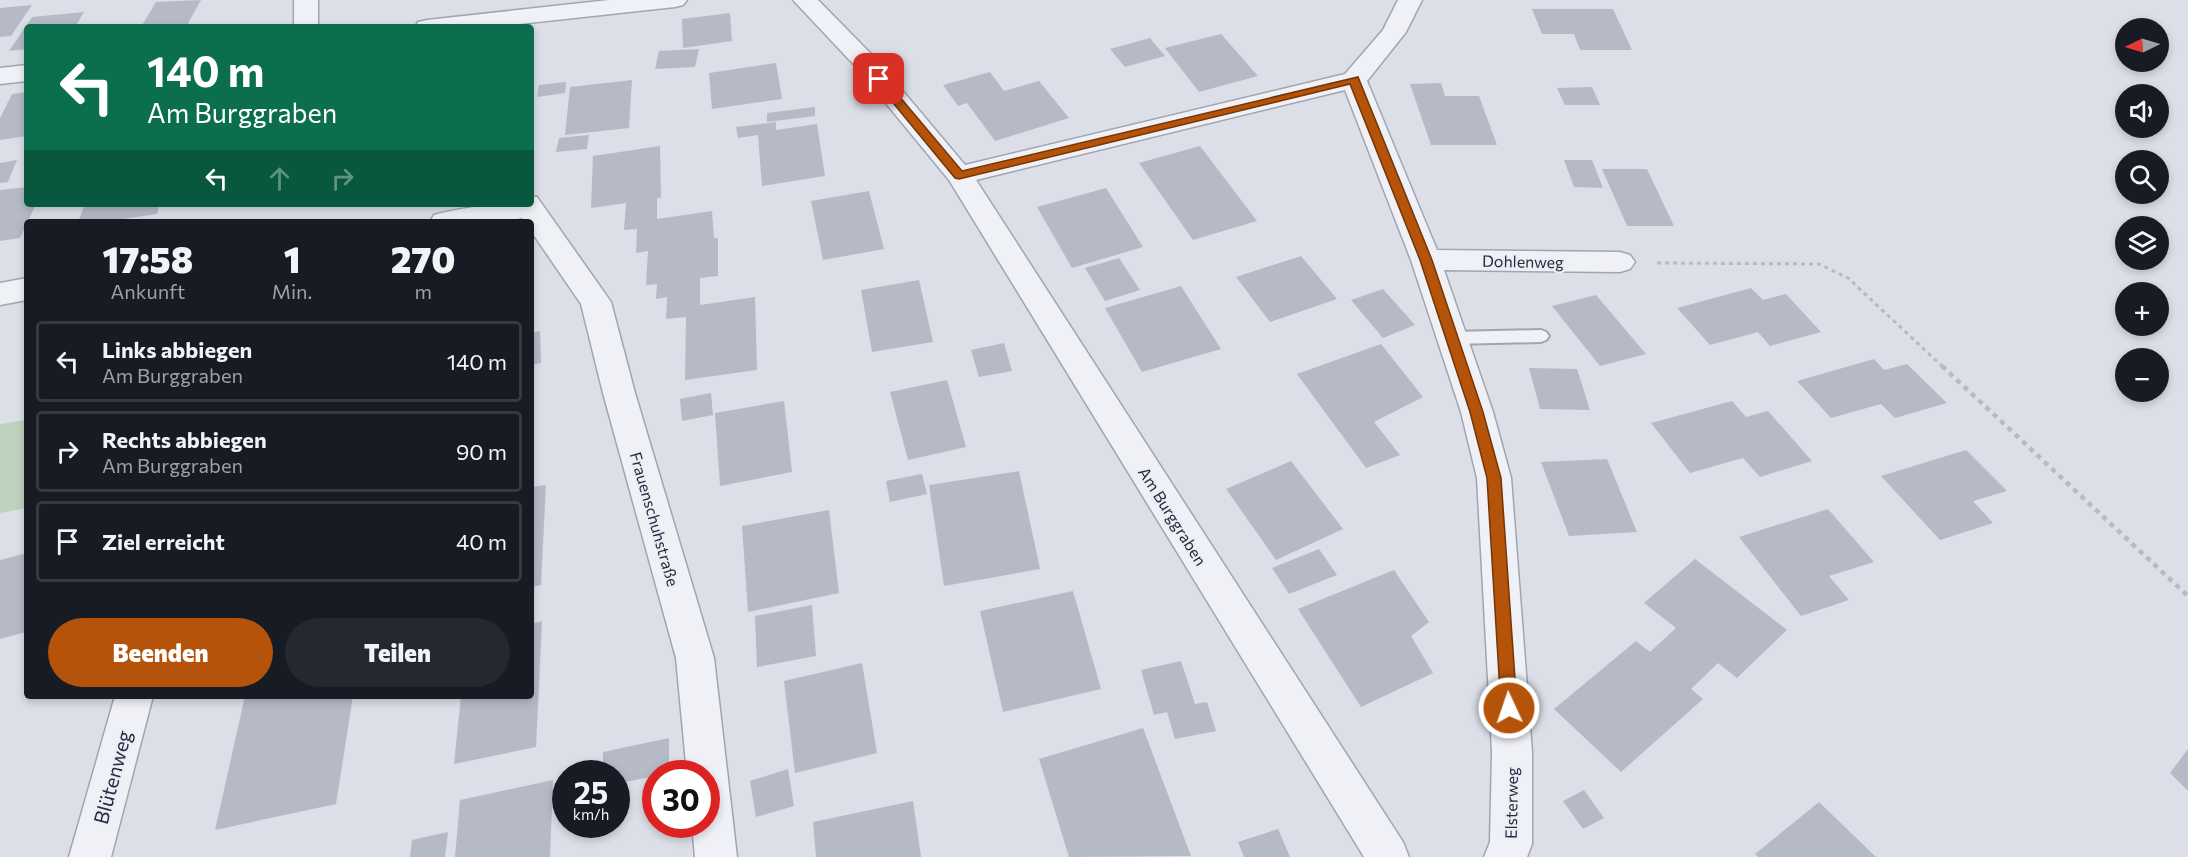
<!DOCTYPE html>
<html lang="de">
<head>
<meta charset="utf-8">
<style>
  body { margin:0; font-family:Commissioner,sans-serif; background:#242831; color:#f1f3f6; height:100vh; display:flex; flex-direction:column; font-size:22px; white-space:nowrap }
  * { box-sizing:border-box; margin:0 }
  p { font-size:20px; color:#9ea1a6 }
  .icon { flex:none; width:33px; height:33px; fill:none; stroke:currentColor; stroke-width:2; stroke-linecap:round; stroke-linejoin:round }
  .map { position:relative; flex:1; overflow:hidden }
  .sheet { position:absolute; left:24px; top:219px; width:510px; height:480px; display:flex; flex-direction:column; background:#171b24; border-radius:6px; box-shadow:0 3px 9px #0003 }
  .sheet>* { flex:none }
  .guide { position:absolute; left:24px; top:24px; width:510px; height:183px; border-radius:6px; box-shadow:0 3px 9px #0003; background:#0b6e4f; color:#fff; overflow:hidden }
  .needle { width:39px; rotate:265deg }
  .fabs { position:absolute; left:2115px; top:18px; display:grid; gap:12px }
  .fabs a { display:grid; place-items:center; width:54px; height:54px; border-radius:50%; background:#171b24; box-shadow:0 3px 9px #0003; font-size:30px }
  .speed { position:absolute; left:552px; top:760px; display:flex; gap:12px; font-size:30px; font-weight:700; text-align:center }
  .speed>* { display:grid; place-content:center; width:78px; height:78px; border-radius:50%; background:#171b24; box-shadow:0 3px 9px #0003; line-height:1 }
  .speed small { font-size:15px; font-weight:400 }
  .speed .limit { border:9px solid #d22; background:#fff; color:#111 }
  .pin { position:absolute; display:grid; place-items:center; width:51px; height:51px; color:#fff; margin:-26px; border-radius:12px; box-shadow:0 3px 9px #0006 }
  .me { position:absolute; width:66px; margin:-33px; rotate:357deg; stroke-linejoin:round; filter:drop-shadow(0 0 4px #0008) }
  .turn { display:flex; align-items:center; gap:21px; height:126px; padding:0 24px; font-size:27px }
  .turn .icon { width:78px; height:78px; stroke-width:2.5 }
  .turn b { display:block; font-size:42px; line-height:51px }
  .lanes { display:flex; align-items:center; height:57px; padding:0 24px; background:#0003; justify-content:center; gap:30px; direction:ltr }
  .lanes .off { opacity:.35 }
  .eta { display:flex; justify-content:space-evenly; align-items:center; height:102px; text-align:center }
  .eta b { font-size:36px; font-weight:800; line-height:42px }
  .action { display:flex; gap:12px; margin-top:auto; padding:12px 24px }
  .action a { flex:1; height:69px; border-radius:36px; background:#b45309; color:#fff; font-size:24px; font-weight:800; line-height:69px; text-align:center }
  .action a+a { background:#242831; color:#f1f3f6 }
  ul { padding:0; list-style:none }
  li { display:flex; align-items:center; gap:18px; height:81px; margin:0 12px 9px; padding:0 12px; border:3px solid #363941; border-radius:6px }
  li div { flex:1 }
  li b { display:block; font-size:22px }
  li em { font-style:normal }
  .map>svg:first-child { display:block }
  .green { fill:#bfd2bd }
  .building { fill:#b6bac7 }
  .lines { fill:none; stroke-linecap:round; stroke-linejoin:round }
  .lane-casing { stroke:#a1a5b1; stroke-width:4 }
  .street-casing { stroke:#a1a5b1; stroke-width:3 }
  .path-far1 { stroke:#b6bac3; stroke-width:3; stroke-dasharray:4 4; stroke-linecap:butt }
  .path { stroke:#b6bac3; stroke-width:4.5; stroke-dasharray:5 5; stroke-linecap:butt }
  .lane { fill:#eff1f6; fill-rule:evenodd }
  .street { fill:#eff1f6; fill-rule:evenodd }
  .route { fill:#b45309; stroke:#753606; stroke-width:1.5 }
  .labels { text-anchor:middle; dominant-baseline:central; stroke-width:4.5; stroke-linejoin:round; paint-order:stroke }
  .street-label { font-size:16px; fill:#252b3f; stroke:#eceef5 }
  .near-street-label { font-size:20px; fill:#252b3f; stroke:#eceef5 }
</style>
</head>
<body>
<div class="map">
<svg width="2188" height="857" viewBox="0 0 2188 857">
  <rect width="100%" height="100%" fill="#dcdfe7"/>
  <path class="green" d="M27 420V508L0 513V424Z"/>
  <g class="building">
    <path d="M201 0 186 27H141L156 2Z"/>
    <path d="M32 5 11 36 0 37V8Z"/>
    <path d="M1532 9H1613L1632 50H1580L1574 34H1542Z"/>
    <path d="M84 12 75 27H27V49L9 51 32 17Z"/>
    <path d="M730 13 732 41 683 48 682 19Z"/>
    <path d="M1221 34 1258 76 1199 92 1165 48Z"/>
    <path d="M1150 38 1165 56 1125 67 1110 49Z"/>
    <path d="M699 49 695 67 655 69 659 51Z"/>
    <path d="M776 63 782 99 712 109 709 73Z"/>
    <path d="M990 72 1004 91 1039 81 1069 118 995 141 967 103 958 106 943 85Z"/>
    <path d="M632 80 629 128 565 135 570 87Z"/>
    <path d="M566 82 565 93 537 97 539 85Z"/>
    <path d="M1441 83 1445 96H1479L1497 145H1431L1410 84Z"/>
    <path d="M1592 87 1600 105H1565L1557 88Z"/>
    <path d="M27 92V136L0 140V118L12 94Z"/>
    <path d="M815 107V116L767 122V113Z"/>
    <path d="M776 122V130L817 124 825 176 762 186 758 135 738 138 736 127Z"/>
    <path d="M589 135 587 149 556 152 559 138Z"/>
    <path d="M660 146 661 198H657V219L712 211 714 238H718V276L700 278V305L755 297 757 370 685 380 686 317 666 319 667 297 656 299 657 284 646 285 648 251 636 253 637 229 624 230 626 203 591 208 593 156Z"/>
    <path d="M1200 146 1257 221 1193 240 1139 163Z"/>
    <path d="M17 160 8 182 0 183V163Z"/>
    <path d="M1564 160H1592L1603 188 1574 187Z"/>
    <path d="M1602 169H1647L1674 226H1627Z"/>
    <path d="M27 187V204H36L20 238 0 241V190Z"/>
    <path d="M1106 188 1143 247 1072 268 1037 207Z"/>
    <path d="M869 191 884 249 823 260 811 201Z"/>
    <path d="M85 204H160L157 214 104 222H78Z"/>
    <path d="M1301 256 1337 299 1270 322 1236 277Z"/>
    <path d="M1119 258 1140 290 1105 301 1085 268Z"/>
    <path d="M919 280 933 342 872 352 861 290Z"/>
    <path d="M1181 286 1221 349 1142 372 1105 308Z"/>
    <path d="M1751 288 1763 300 1786 294 1821 332 1770 346 1758 332 1710 345 1677 308Z"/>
    <path d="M1383 289 1415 325 1383 338 1351 300Z"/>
    <path d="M1596 295 1646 354 1600 366 1552 306Z"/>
    <path d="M540 331 541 363 531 365V333Z"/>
    <path d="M1004 343 1012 371 979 377 971 350Z"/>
    <path d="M1381 344 1423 397 1374 422 1400 455 1366 468 1297 374Z"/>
    <path d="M1874 359 1884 370 1907 364 1947 403 1895 418 1881 404 1831 418 1797 381Z"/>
    <path d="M1529 368 1577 369 1590 410 1540 409Z"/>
    <path d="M947 380 966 447 908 460 890 392Z"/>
    <path d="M711 393 713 415 682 421 680 399Z"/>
    <path d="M784 401 792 472 720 486 715 413Z"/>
    <path d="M1732 401 1746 417 1768 411 1812 461 1760 477 1743 458 1690 473 1651 423Z"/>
    <path d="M1966 450 2007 491 1973 501 1993 523 1940 540 1881 476Z"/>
    <path d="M1607 459 1637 532 1569 536 1541 462Z"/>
    <path d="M1291 461 1343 529 1276 560 1226 489Z"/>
    <path d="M1019 471 1040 569 944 586 929 485Z"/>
    <path d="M922 474 927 494 890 502 886 481Z"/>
    <path d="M546 485 541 585 531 587V487Z"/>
    <path d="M1828 509 1874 562 1829 576 1849 600 1801 616 1739 537Z"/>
    <path d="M829 510 839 593 748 612 742 526Z"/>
    <path d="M1319 549 1337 575 1289 594 1272 568Z"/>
    <path d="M27 553 26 632 0 639V560Z"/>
    <path d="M1695 559 1787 630 1737 678 1718 663 1691 689 1703 699 1621 772 1554 709 1636 641 1650 652 1676 628 1644 603Z"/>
    <path d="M1394 570 1429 622 1411 636 1433 673 1361 707 1298 609Z"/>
    <path d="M1073 591 1101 689 1003 712 980 611Z"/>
    <path d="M812 605 816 656 757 667 755 616Z"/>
    <path d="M542 621 536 747 454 764 461 696H531V624Z"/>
    <path d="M1181 661 1195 704 1207 702 1216 731 1175 739 1167 712 1154 715 1141 670Z"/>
    <path d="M862 663 877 753 795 773 784 681Z"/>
    <path d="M245 696H353L336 804 215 830Z"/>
    <path d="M1143 728 1191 856 1069 857 1039 759Z"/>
    <path d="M669 738V773L616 784V774H603V752Z"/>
    <path d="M2188 749V791L2170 773Z"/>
    <path d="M788 769 794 806 756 817 750 781Z"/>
    <path d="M553 780 550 857H455L460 800Z"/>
    <path d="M1584 790 1604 818 1583 829 1563 801Z"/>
    <path d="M913 801 921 857H816L813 822Z"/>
    <path d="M1819 802 1876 857H1758L1755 854Z"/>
    <path d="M1278 829 1290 857H1244L1238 842Z"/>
    <path d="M448 832 445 857H410L412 840Z"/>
  </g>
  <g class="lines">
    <defs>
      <path id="lane" d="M1541 330 1546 332 1549 336 1546 340 1541 342 1452 344 1447 342 1444 338 1447 334 1452 332Z"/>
      <g id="street">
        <rect x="294" y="0" width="24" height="27"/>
        <path d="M609 0H687L683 5 675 7 493 27H415L418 22 427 20Z"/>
        <path d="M793 0H818L875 58 965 165 1345 74 1383 30 1398 0H1422L1406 32 1367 81 1437 250 1620 252 1630 255 1635 262 1630 269 1620 272 1444 270 1493 412 1511 478 1532 752V844L1527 857H1484L1490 842 1492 752 1477 478 1461 412 1411 260 1345 90 976 180 1403 842 1409 857H1364L949 180 857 68Z"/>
        <path d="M27 65V81L0 84V68Z"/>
        <path d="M531 196 537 197 611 302 635 393 714 658 737 857H695L692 825H706V774H687L676 658 603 393 581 304 531 231V222H525L522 218 501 222H430L434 215C466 206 498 204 531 204Z"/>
        <path d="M27 278V300L0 305V283Z"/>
        <path d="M115 696H153L111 857H69Z"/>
      </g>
    </defs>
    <use href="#lane" class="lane-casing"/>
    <use href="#street" class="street-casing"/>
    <path class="path-far1" d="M1657 263 1819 264 1848 278 1943 367"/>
    <path class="path" d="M1942 366 2188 596"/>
    <use href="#lane" class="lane"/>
    <use href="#street" class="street"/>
  </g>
  <path class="route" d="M879 76 883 77 962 171 1358 77 1432 260 1483 412 1501 478 1517 708 1515 713 1509 716 1503 713 1501 708 1487 478 1470 412 1420 260 1350 84 959 179 955 178 875 81V77Z"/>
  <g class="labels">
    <g class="street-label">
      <text transform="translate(1523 261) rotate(1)">Dohlenweg</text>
      <text transform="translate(1173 516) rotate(58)">Am Burggraben</text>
      <text transform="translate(655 519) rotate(74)">Frauenschuhstraße</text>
      <text transform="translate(1511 803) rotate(-89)">Elsterweg</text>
    </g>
    <g class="near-street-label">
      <text transform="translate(112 777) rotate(-75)">Blütenweg</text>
    </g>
  </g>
</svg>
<div class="fabs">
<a><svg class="needle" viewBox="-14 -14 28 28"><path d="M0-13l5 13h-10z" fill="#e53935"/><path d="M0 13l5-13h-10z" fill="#9ea1a6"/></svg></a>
<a><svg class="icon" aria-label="sound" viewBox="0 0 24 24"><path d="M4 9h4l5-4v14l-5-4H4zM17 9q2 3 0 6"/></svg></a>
<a><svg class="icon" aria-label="search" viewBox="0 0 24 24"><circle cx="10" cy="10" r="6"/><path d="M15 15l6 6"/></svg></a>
<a><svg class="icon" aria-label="layers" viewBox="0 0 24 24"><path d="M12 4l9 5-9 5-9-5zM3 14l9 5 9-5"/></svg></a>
<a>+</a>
<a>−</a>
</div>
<div class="speed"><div>25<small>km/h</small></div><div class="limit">30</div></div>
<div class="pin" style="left:879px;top:79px;background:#d93025"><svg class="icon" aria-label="arrive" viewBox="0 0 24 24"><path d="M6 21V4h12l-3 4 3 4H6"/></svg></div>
<svg class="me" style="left:1509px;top:708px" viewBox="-20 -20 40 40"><circle r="17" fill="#b45309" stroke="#fff" stroke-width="3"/><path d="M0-11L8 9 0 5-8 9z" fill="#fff"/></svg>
<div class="guide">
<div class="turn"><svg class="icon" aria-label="left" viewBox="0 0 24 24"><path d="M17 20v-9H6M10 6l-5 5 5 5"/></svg><div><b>140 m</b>Am Burggraben</div></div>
<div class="lanes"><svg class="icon" aria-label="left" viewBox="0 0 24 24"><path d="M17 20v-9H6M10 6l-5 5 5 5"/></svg><svg class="icon off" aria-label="ahead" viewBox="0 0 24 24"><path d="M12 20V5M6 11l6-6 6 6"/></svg><svg class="icon off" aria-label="right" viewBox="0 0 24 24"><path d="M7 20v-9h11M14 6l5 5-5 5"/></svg></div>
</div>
<section class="sheet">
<div class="eta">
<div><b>17:58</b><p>Ankunft</p></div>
<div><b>1</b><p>Min.</p></div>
<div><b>270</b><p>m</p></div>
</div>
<ul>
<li><svg class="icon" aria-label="left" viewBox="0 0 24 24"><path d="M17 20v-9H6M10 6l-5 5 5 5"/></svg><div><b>Links abbiegen</b><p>Am Burggraben</p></div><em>140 m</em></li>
<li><svg class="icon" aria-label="right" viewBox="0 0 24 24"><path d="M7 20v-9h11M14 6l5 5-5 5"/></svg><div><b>Rechts abbiegen</b><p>Am Burggraben</p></div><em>90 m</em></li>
<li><svg class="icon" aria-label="arrive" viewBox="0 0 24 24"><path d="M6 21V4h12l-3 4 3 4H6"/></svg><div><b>Ziel erreicht</b></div><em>40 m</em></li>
</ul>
<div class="action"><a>Beenden</a><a>Teilen</a></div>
</section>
</div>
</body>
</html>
